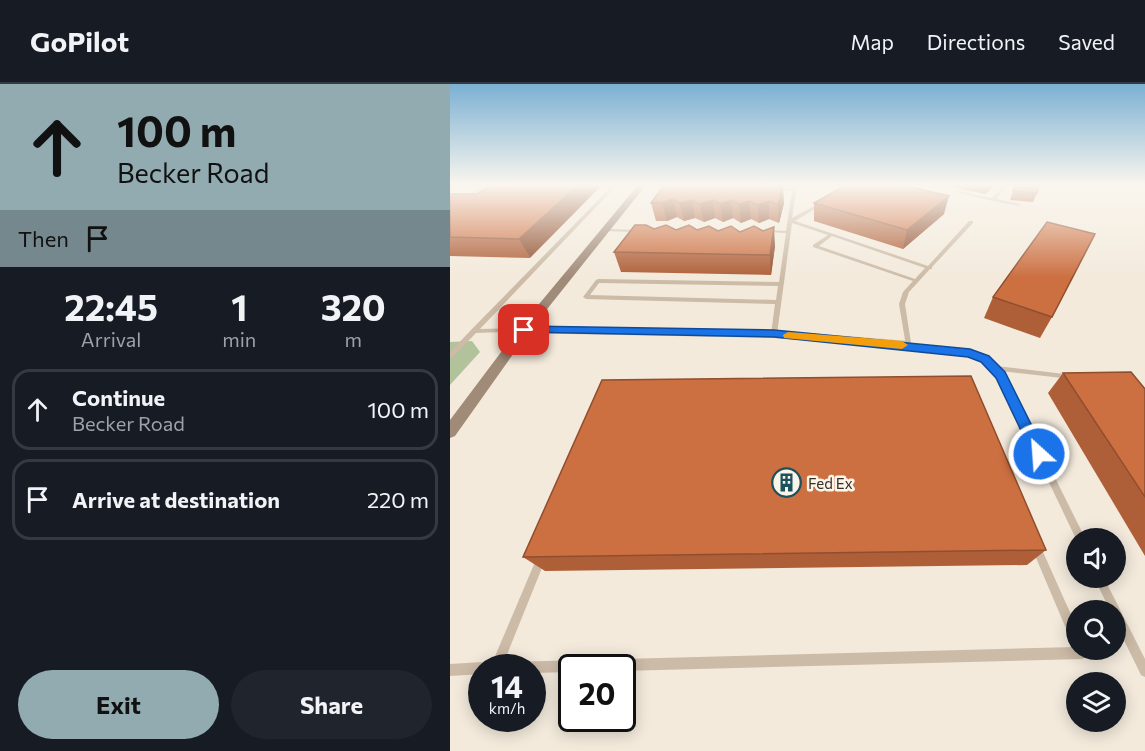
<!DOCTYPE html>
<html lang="en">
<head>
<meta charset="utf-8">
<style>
  body { margin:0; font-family:Commissioner,sans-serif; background:#20242c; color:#f1f3f6; height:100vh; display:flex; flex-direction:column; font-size:22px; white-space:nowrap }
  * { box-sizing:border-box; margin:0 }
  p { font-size:20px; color:#9ea1a6 }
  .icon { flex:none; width:33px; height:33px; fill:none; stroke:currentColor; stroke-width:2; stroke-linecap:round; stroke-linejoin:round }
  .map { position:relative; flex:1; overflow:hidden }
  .side { display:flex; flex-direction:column; background:#171b24; width:450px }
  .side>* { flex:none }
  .top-card { background:#91abb1; color:#111; overflow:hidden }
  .buttons { position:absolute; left:616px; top:444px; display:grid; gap:12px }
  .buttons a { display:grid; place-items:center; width:60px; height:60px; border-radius:50%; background:#171b24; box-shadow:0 3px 15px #0003; font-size:30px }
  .speed { position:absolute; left:18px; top:570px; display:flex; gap:12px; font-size:30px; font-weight:700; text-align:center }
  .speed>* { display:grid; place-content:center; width:78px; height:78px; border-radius:50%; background:#171b24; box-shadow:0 3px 15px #0003; line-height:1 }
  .speed small { font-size:15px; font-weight:400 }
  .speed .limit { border:3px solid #111; border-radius:9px; background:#fff; color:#111 }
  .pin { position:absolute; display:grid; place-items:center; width:51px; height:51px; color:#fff; margin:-26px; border-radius:12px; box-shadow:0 3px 9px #0006 }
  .me { position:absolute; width:66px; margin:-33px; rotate:334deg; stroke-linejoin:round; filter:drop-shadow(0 0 4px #0008) }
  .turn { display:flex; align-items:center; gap:21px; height:126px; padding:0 18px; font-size:27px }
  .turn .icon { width:78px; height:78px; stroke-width:2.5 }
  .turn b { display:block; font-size:42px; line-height:51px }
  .then { display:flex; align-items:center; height:57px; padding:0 18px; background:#0003; gap:12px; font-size:22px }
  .eta { display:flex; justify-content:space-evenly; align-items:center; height:102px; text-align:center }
  .eta b { font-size:36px; font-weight:700; line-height:42px }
  .primary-button { display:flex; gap:12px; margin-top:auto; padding:12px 18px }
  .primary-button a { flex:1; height:69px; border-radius:36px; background:#91abb1; color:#111; font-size:24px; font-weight:700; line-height:69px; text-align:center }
  .primary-button a+a { background:#20242c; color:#f1f3f6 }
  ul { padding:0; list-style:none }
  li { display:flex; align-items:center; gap:18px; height:81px; margin:0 12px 9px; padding:0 6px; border:3px solid #363941; border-radius:18px }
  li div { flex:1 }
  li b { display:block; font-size:22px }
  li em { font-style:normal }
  header { display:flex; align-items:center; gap:36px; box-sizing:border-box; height:84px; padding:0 30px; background:#171b24; border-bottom:2px solid #363941 }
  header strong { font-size:28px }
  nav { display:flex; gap:33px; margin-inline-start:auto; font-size:21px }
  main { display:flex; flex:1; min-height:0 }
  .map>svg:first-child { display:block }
  .green { fill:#b2c39b }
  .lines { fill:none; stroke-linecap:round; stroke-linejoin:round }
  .lane { fill:#ccbba7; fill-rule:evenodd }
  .street { fill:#ccbba7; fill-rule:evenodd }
  .secondary { fill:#a08a78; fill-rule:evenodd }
  .highway { fill:#5a493f; fill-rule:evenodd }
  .wall { fill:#af5f38 }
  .shaded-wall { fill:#8f4e2e }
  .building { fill:#cc6f41; stroke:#8f4e2e; stroke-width:1.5 }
  .route { fill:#1a73e8; stroke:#114b97; stroke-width:1.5 }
  .slow { fill:#f59e0b }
  .labels { text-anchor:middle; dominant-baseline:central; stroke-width:5; stroke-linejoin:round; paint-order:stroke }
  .poi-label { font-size:15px; fill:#382e28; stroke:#fbf4e9; text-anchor:start }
</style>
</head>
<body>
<header>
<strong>GoPilot</strong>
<nav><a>Map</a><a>Directions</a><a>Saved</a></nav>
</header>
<main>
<section class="side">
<div class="top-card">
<div class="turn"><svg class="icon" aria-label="ahead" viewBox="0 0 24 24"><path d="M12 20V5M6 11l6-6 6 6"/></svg><div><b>100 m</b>Becker Road</div></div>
<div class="then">Then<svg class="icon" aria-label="arrive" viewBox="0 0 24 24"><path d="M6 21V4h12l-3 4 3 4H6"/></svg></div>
</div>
<div class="eta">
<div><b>22:45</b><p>Arrival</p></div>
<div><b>1</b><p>min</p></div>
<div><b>320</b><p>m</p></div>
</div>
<ul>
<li><svg class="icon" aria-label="ahead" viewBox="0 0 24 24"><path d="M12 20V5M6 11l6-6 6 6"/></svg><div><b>Continue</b><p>Becker Road</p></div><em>100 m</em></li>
<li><svg class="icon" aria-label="arrive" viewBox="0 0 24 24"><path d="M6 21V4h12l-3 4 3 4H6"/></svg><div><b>Arrive at destination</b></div><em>220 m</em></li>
</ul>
<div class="primary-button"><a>Exit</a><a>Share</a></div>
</section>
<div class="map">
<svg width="695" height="667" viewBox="0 0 695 667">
  <rect width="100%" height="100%" fill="#f3eadc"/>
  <path class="green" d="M22 257 30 268 0 301V258Z"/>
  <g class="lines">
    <g class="lane">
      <path d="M34 101H38L0 125V122Z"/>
      <path d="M163 101H167L30 245 74 244 76 245V247L26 249 2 274H0V268L21 246Z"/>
      <path d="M343 101H347L342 134 370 119 373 120 345 137 478 182 519 137H523V139L482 183V185H480L459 208 455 220 461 259 526 269 537 273 546 282 623 291 624 293 623 295H621L551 287 554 291 635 454H627V457L548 292 533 277 525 273 456 262 449 220 453 208 463 197 363 163V161L378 151 342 139 327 250 324 252 321 250 325 220 136 215 133 213 146 196 148 195 329 198 336 149 316 148 314 147 316 146 336 147 342 107H325L323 106 325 105H343ZM382 152 475 184 465 195 369 162ZM149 199 328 202 326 216 140 211Z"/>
      <path d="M554 101H560L574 104 572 105 557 102 546 115 570 120V122L543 117 505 108 507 107 542 114Z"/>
      <path d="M153 145 190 146 192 147 190 148 155 147H153Z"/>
      <path d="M586 457 589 459 627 544V566H636L638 569 636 573 632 575 172 587V584H122V588L82 589V584H40L88 471 91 469 94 471 96 474 54 578 625 563 626 562 623 561 581 462 583 459Z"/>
      <path d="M644 494H654L695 575V593L691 591 666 540V526H660Z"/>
      <path d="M32 578 36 580 38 584H32V590L0 592V580Z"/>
    </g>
    <path class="street" d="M74 242 324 246 458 257 464 261 458 265 324 254 70 249V243Z"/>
    <path class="secondary" d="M188 101H196L78 249 5 352 0 354V336L70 243Z"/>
    <path class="highway" d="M0 101H5L0 104Z"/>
  </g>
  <g class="wall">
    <path d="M42 101 80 174 0 172V110H27Z"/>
    <path d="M214 101 334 119 329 139 319 135 309 139 301 135 291 139 283 134 273 138 265 134 254 138 245 134 234 137 227 133 217 137H206L201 119Z"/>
    <path d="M498 101H544L535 110 498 102Z"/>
    <path d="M565 101H591H589L587 109 583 118 560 116Z"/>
    <path d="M364 119 494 130 453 165 364 137Z"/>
    <path d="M204 145 290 148 325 162 321 191 171 188 164 168Z"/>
    <path d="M543 213 602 233 590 254 534 234Z"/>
    <path d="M613 289 695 305V472L598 309Z"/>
    <path d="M596 466 577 481 95 487 73 473Z"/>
  </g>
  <g class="shaded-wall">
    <path d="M128 101H152L80 174 69 155Z"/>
    <path d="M333 101 334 119 329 139 328 121Z"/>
    <path d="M538 101H544L535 110Z"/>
    <path d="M499 112 494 130 453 165 457 146Z"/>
    <path d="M223 115 227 133 217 137 212 119Z"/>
    <path d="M242 116 245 134 234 137 230 119Z"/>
    <path d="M263 116 265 134 254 138 250 120Z"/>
    <path d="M281 116 283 134 273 138 270 120Z"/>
    <path d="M299 117 301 135 291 139 289 120Z"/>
    <path d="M319 117V135L309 139 308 121Z"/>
    <path d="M324 143 325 162 321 191 320 171Z"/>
  </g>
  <g class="building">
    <path d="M42 101H128L69 155 0 153V110H27Z"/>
    <path d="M214 101H333L328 121 319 117 308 121 299 117 289 120 281 116 270 120 263 116 250 120 242 116 230 119 223 115 212 119H201Z"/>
    <path d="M396 101H453L499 112 457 146 364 119Z"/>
    <path d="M565 101H589L587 109 563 107Z"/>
    <path d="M597 138 645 150 602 233 543 213Z"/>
    <path d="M185 141H196L204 145 216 141 226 146 239 141 247 146 259 142 268 147 281 142 290 148 304 142 313 147 324 143 320 171 164 168Z"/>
    <path d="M681 288 695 305V413L613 289Z"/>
    <path d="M521 292 596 466 73 473 152 296Z"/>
  </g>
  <linearGradient id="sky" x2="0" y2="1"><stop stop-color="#7bb0d2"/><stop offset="0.52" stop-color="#faf6ef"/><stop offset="1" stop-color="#faf6ef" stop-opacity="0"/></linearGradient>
  <rect width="695" height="194" fill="url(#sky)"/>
  <path class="route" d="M74 242 324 246 520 265 539 272 555 288 596 370 594 374H584L546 294 531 278 518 273 324 253 71 248 69 246Z"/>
  <path class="slow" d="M338 248 452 257 458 261 452 265 334 254 333 251Z"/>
  <defs>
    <symbol id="building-ring" viewBox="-11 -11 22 22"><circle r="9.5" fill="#fbf4e9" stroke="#1b525c" stroke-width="1.5"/><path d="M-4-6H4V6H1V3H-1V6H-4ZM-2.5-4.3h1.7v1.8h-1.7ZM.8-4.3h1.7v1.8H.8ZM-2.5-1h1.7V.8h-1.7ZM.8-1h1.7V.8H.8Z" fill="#1b525c"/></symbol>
  </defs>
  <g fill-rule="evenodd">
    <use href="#building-ring" x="320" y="382" width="33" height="33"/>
  </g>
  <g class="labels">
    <g class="poi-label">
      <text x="358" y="399">Fed Ex</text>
    </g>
  </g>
</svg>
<div class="buttons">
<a><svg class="icon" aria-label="sound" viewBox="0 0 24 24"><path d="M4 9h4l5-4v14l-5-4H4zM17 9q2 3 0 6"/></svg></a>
<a><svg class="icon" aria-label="search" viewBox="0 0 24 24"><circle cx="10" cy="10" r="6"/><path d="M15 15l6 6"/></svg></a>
<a><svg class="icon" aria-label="layers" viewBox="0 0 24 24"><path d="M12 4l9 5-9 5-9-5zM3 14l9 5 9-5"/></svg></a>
</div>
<div class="speed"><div>14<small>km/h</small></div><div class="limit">20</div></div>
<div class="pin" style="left:74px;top:246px;background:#d93025"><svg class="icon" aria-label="arrive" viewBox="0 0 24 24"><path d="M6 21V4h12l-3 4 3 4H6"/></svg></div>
<svg class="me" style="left:589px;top:370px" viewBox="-20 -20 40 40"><circle r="17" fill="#1a73e8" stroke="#fff" stroke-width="3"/><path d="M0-11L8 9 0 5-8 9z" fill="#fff"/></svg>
</div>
</main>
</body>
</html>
